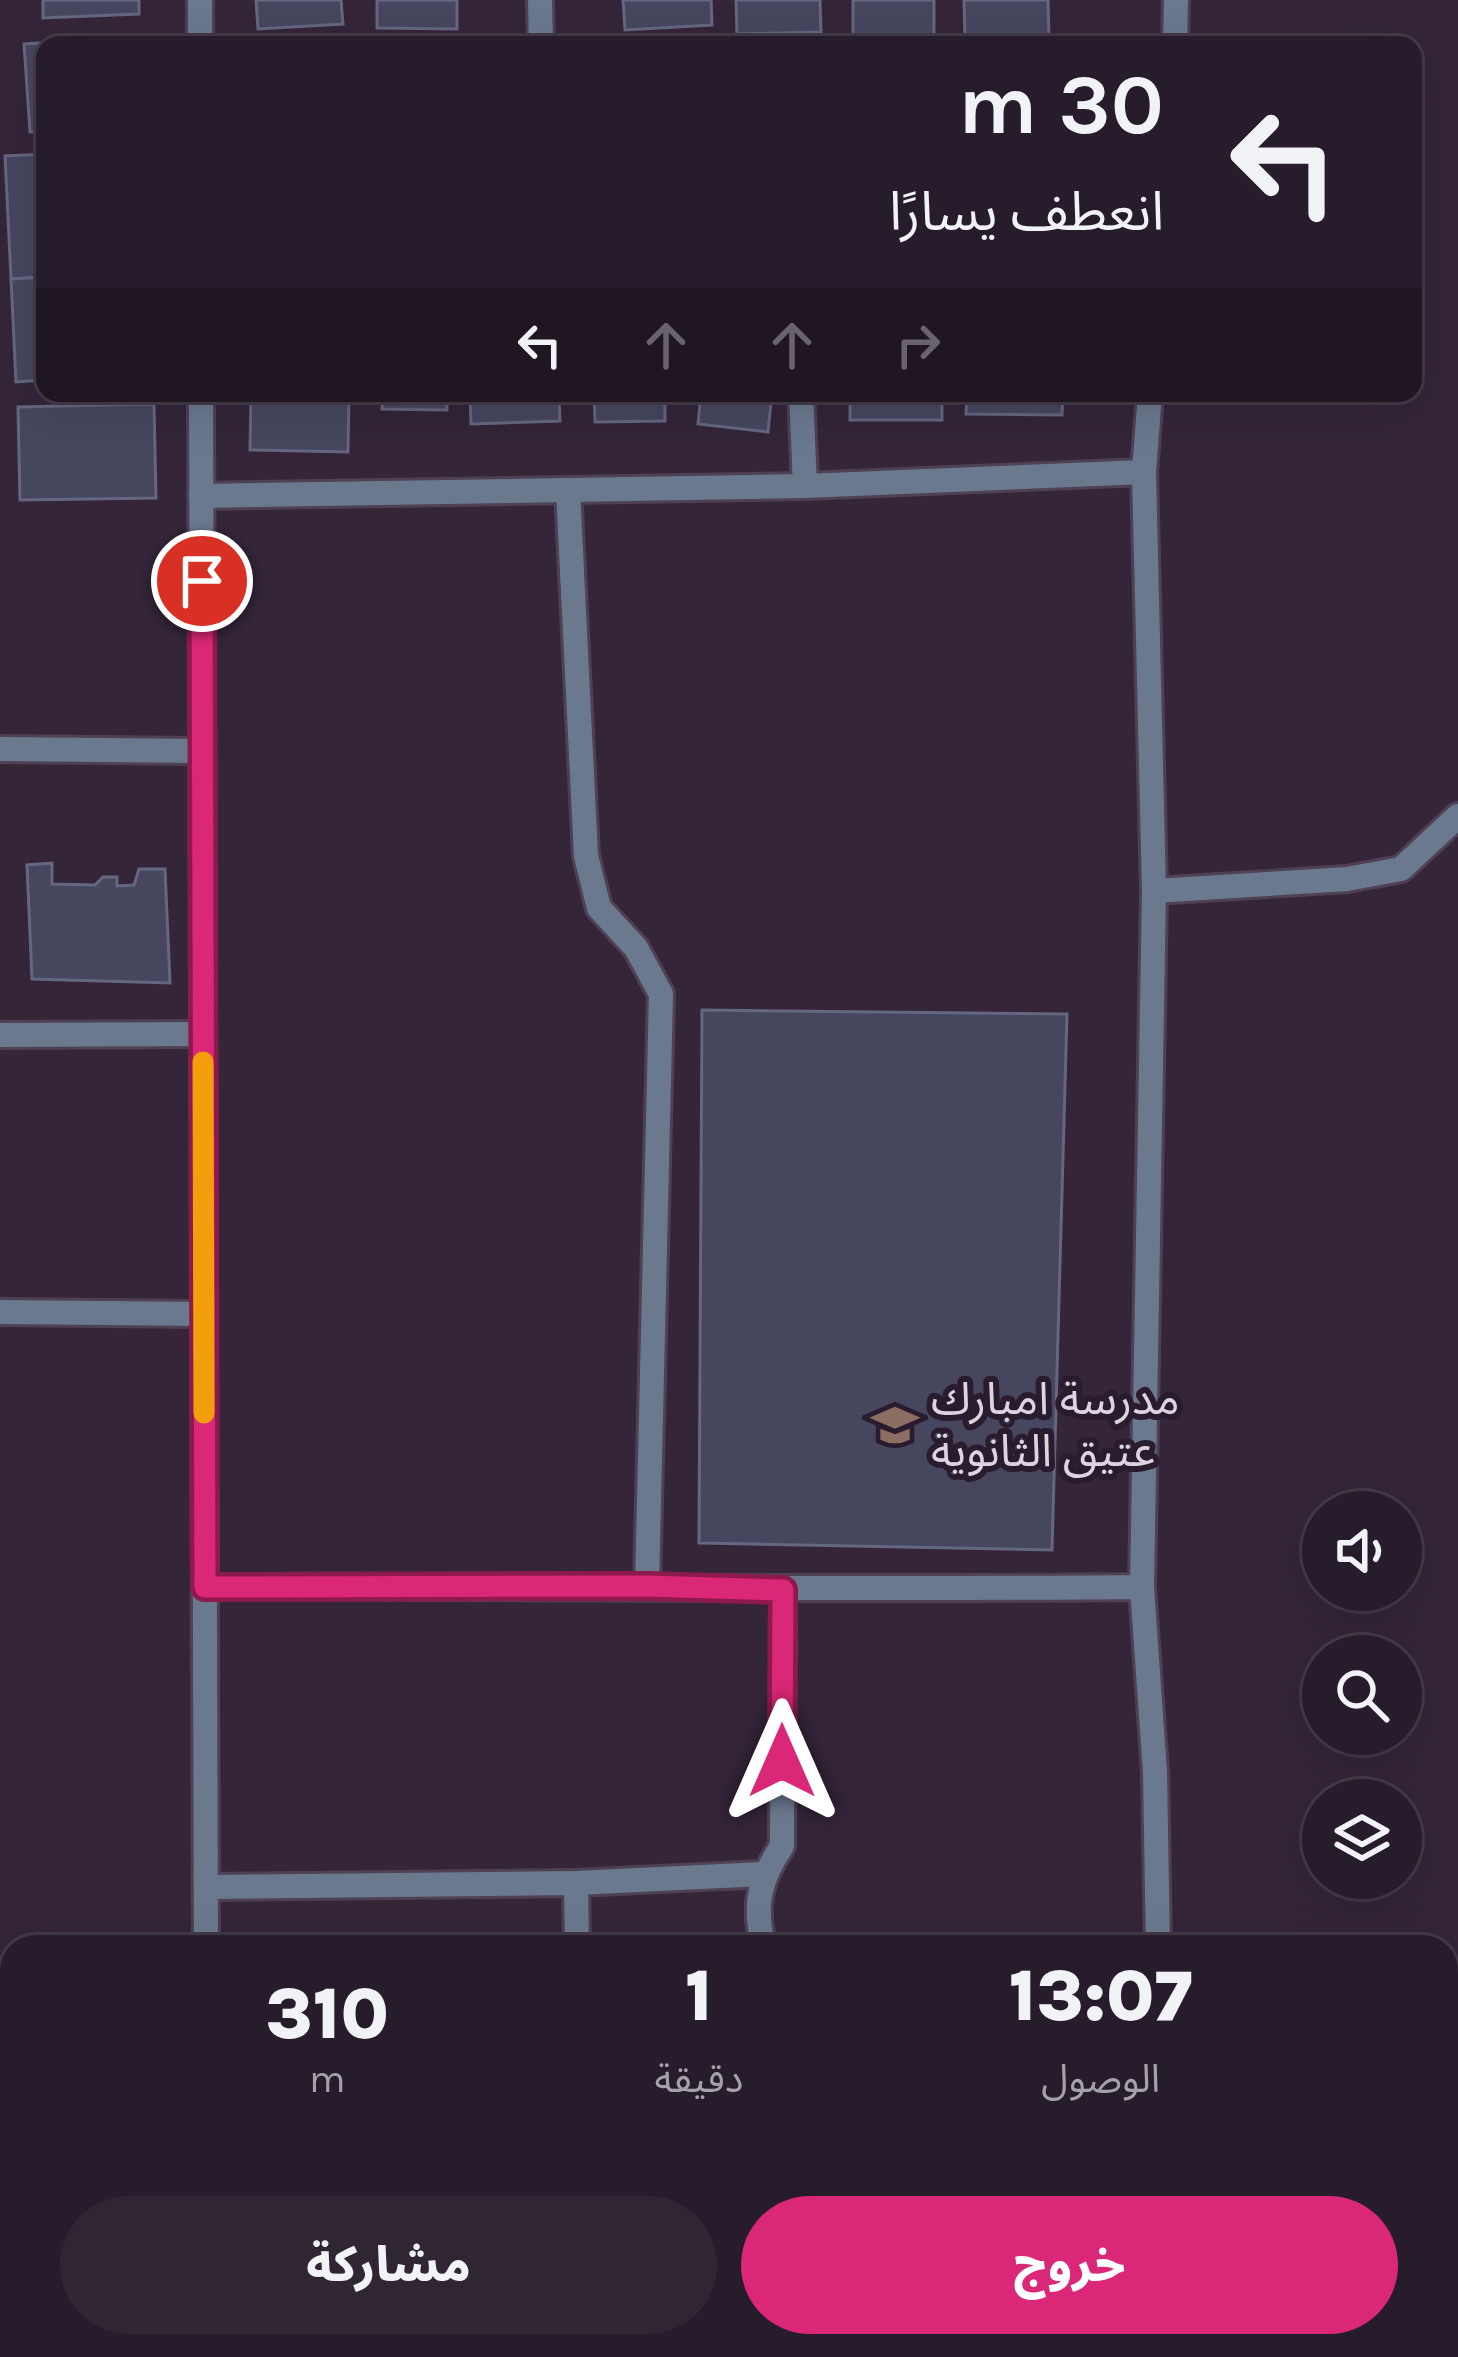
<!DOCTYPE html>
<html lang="ar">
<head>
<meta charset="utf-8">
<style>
  body { margin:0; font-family:Karla,"Noto Sans Arabic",sans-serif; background:#2f2533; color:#f1f3f6; direction:rtl; height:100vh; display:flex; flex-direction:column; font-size:45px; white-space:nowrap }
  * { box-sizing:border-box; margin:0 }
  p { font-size:39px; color:#a4a1a9 }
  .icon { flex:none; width:66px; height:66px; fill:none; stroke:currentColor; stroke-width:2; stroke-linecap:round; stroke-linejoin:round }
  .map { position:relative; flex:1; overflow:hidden; direction:ltr }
  .side { position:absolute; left:0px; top:1935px; width:1458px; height:423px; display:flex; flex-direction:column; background:#271c2b; border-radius:36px 36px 0 0; box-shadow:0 12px 48px #0002,0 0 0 3px #433a47; direction:rtl }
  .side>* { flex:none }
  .banner { position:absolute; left:36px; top:36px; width:1386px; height:366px; border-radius:24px; box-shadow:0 12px 48px #0002,0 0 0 3px #433a47; direction:rtl; background:#271c2b; color:#f1f3f6; overflow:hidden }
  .tools { position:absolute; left:1302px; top:1491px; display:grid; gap:24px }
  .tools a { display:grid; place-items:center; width:120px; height:120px; border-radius:50%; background:#271c2b; box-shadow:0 12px 48px #0002,0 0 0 3px #433a47; font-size:60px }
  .pin { position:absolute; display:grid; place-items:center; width:102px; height:102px; color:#fff; margin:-51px; border:6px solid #fff; border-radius:50%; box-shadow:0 3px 12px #0007 }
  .me { position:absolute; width:132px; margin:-66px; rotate:0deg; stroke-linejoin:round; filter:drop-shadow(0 0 9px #0008) }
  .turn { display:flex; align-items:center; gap:42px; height:252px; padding:0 60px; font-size:54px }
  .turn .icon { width:156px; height:156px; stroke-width:2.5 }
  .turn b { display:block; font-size:84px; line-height:102px }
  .lanes { display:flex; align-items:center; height:114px; padding:0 60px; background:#0003; justify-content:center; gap:60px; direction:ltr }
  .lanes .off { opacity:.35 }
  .eta { display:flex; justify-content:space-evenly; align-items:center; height:204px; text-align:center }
  .eta b { font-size:72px; font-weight:800; line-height:84px }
  .cta { display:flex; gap:24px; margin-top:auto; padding:24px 60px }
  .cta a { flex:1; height:138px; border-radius:72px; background:#db2777; color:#fff; font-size:48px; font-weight:800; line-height:138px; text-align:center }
  .cta a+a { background:#2f2533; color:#f1f3f6 }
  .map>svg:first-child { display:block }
  .building { fill:#46475f; stroke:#656680; stroke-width:3 }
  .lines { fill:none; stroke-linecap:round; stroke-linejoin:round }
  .street-casing { stroke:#4f4154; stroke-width:30 }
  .street { stroke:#6b798f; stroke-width:24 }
  .route-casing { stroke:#8e194d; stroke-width:30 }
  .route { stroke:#db2777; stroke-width:21 }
  .slow { stroke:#f59e0b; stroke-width:21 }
  .labels { text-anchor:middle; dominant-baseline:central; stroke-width:12; stroke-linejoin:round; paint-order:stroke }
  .poi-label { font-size:45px; fill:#ddd4e1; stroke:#2a1c2f; text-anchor:start }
</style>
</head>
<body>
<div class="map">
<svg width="1458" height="2357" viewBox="0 0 1458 2357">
  <rect width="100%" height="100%" fill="#342539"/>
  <g class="building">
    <path d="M43 0H139V14L43 18Z"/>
    <path d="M256 0H341L343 24 258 29Z"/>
    <path d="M377 0H457V29L377 28Z"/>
    <path d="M623 0H711L712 25 625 30Z"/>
    <path d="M736 0H820L821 32 737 34Z"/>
    <path d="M853 0H934V37L853 38Z"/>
    <path d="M964 0H1048L1049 38 965 40Z"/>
    <path d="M135 37V45H45V131L30 132 24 44Z"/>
    <path d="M45 154V277L11 279 5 156Z"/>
    <path d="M45 277V380L16 382 11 279Z"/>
    <path d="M251 393H349L348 452 250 450Z"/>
    <path d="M382 393H447V410L382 409Z"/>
    <path d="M470 393H559L560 421 471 424Z"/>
    <path d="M594 393H665V421L595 422Z"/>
    <path d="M701 393H772L768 432 698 424Z"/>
    <rect x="850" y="393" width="92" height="27"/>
    <path d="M967 393H1063L1062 415 966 414Z"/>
    <path d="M154 404 156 498 20 500 18 407Z"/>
    <path d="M52 863V884L95 885 103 877H117V886L134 885 139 869H165L170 983 32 979 27 865Z"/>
    <path d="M702 1010 1067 1014 1052 1550 699 1543Z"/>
  </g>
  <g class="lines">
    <defs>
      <g id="street">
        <path d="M200 0V45"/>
        <path d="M540 0 541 45"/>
        <path d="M1175 45 1176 0"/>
        <path d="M201 393 206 1947"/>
        <path d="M801 393 805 486 1144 472"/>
        <path d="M1150 393 1144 472 1154 891 1142 1587 1155 1773 1158 1947"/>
        <path d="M568 490 586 856 599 908 636 948 661 994 647 1586"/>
        <path d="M201 496 805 486"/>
        <path d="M0 749 202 751"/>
        <path d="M1154 891 1347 879 1401 869 1458 816"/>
        <path d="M0 1035 203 1034"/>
        <path d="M0 1312 204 1314"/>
        <path d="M205 1587C517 1586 829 1590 1142 1587"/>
        <path d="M576 1883 577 1947"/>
        <path d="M206 1887 576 1883 763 1874"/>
        <path d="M764 1947C753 1907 759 1880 782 1846L783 1590"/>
        <path d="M0 2168H12"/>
        <path d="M1446 2171 1458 2176"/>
        <path d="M207 2346V2357"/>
        <path d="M776 2346 777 2357"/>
        <path d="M1095 2357 1099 2346"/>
      </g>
    </defs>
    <use href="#street" class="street-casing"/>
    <use href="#street" class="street"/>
  </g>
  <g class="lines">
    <defs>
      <path id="route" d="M202 581 205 1587 647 1586 783 1590 782 1761"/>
    </defs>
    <use href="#route" class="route-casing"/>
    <use href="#route" class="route"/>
    <path class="slow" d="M203 1062 204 1413"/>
  </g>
  <defs>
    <symbol id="school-bare" viewBox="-9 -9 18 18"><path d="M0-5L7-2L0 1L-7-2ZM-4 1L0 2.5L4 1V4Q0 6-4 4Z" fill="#8d6e63" stroke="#2a1c2f" stroke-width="2.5" paint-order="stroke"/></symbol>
  </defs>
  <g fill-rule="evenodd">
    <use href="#school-bare" x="862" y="1392" width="66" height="66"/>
  </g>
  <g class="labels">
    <g class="poi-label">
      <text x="931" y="1399">مدرسة امبارك<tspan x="931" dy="52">عتيق الثانوية</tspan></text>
    </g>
  </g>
</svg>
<div class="tools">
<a><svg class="icon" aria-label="sound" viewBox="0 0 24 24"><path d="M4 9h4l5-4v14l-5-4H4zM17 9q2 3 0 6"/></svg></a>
<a><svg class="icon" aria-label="search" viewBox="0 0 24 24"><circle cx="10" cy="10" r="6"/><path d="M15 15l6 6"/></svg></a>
<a><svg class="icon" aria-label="layers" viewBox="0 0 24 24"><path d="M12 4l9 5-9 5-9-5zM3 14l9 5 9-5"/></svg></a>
</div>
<div class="pin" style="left:202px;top:581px;background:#d93025"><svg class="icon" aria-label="arrive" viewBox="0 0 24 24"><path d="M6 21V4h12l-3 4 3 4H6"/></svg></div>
<svg class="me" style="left:782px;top:1761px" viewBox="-20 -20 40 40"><path d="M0-17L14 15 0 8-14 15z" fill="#db2777" stroke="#fff" stroke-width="4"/></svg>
<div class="banner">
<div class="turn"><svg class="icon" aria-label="left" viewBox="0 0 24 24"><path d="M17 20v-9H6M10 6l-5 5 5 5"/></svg><div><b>30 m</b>انعطف يسارًا</div></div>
<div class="lanes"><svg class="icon" aria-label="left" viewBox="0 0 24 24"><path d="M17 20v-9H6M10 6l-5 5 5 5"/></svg><svg class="icon off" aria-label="ahead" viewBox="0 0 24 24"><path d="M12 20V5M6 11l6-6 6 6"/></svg><svg class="icon off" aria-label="ahead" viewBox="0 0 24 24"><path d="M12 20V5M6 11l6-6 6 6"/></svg><svg class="icon off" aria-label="right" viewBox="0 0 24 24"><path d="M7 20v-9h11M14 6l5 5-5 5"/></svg></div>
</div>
<section class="side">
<div class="eta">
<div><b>13:07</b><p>الوصول</p></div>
<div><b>1</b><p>دقيقة</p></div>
<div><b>310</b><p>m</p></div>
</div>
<div class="cta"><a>خروج</a><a>مشاركة</a></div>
</section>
</div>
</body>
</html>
